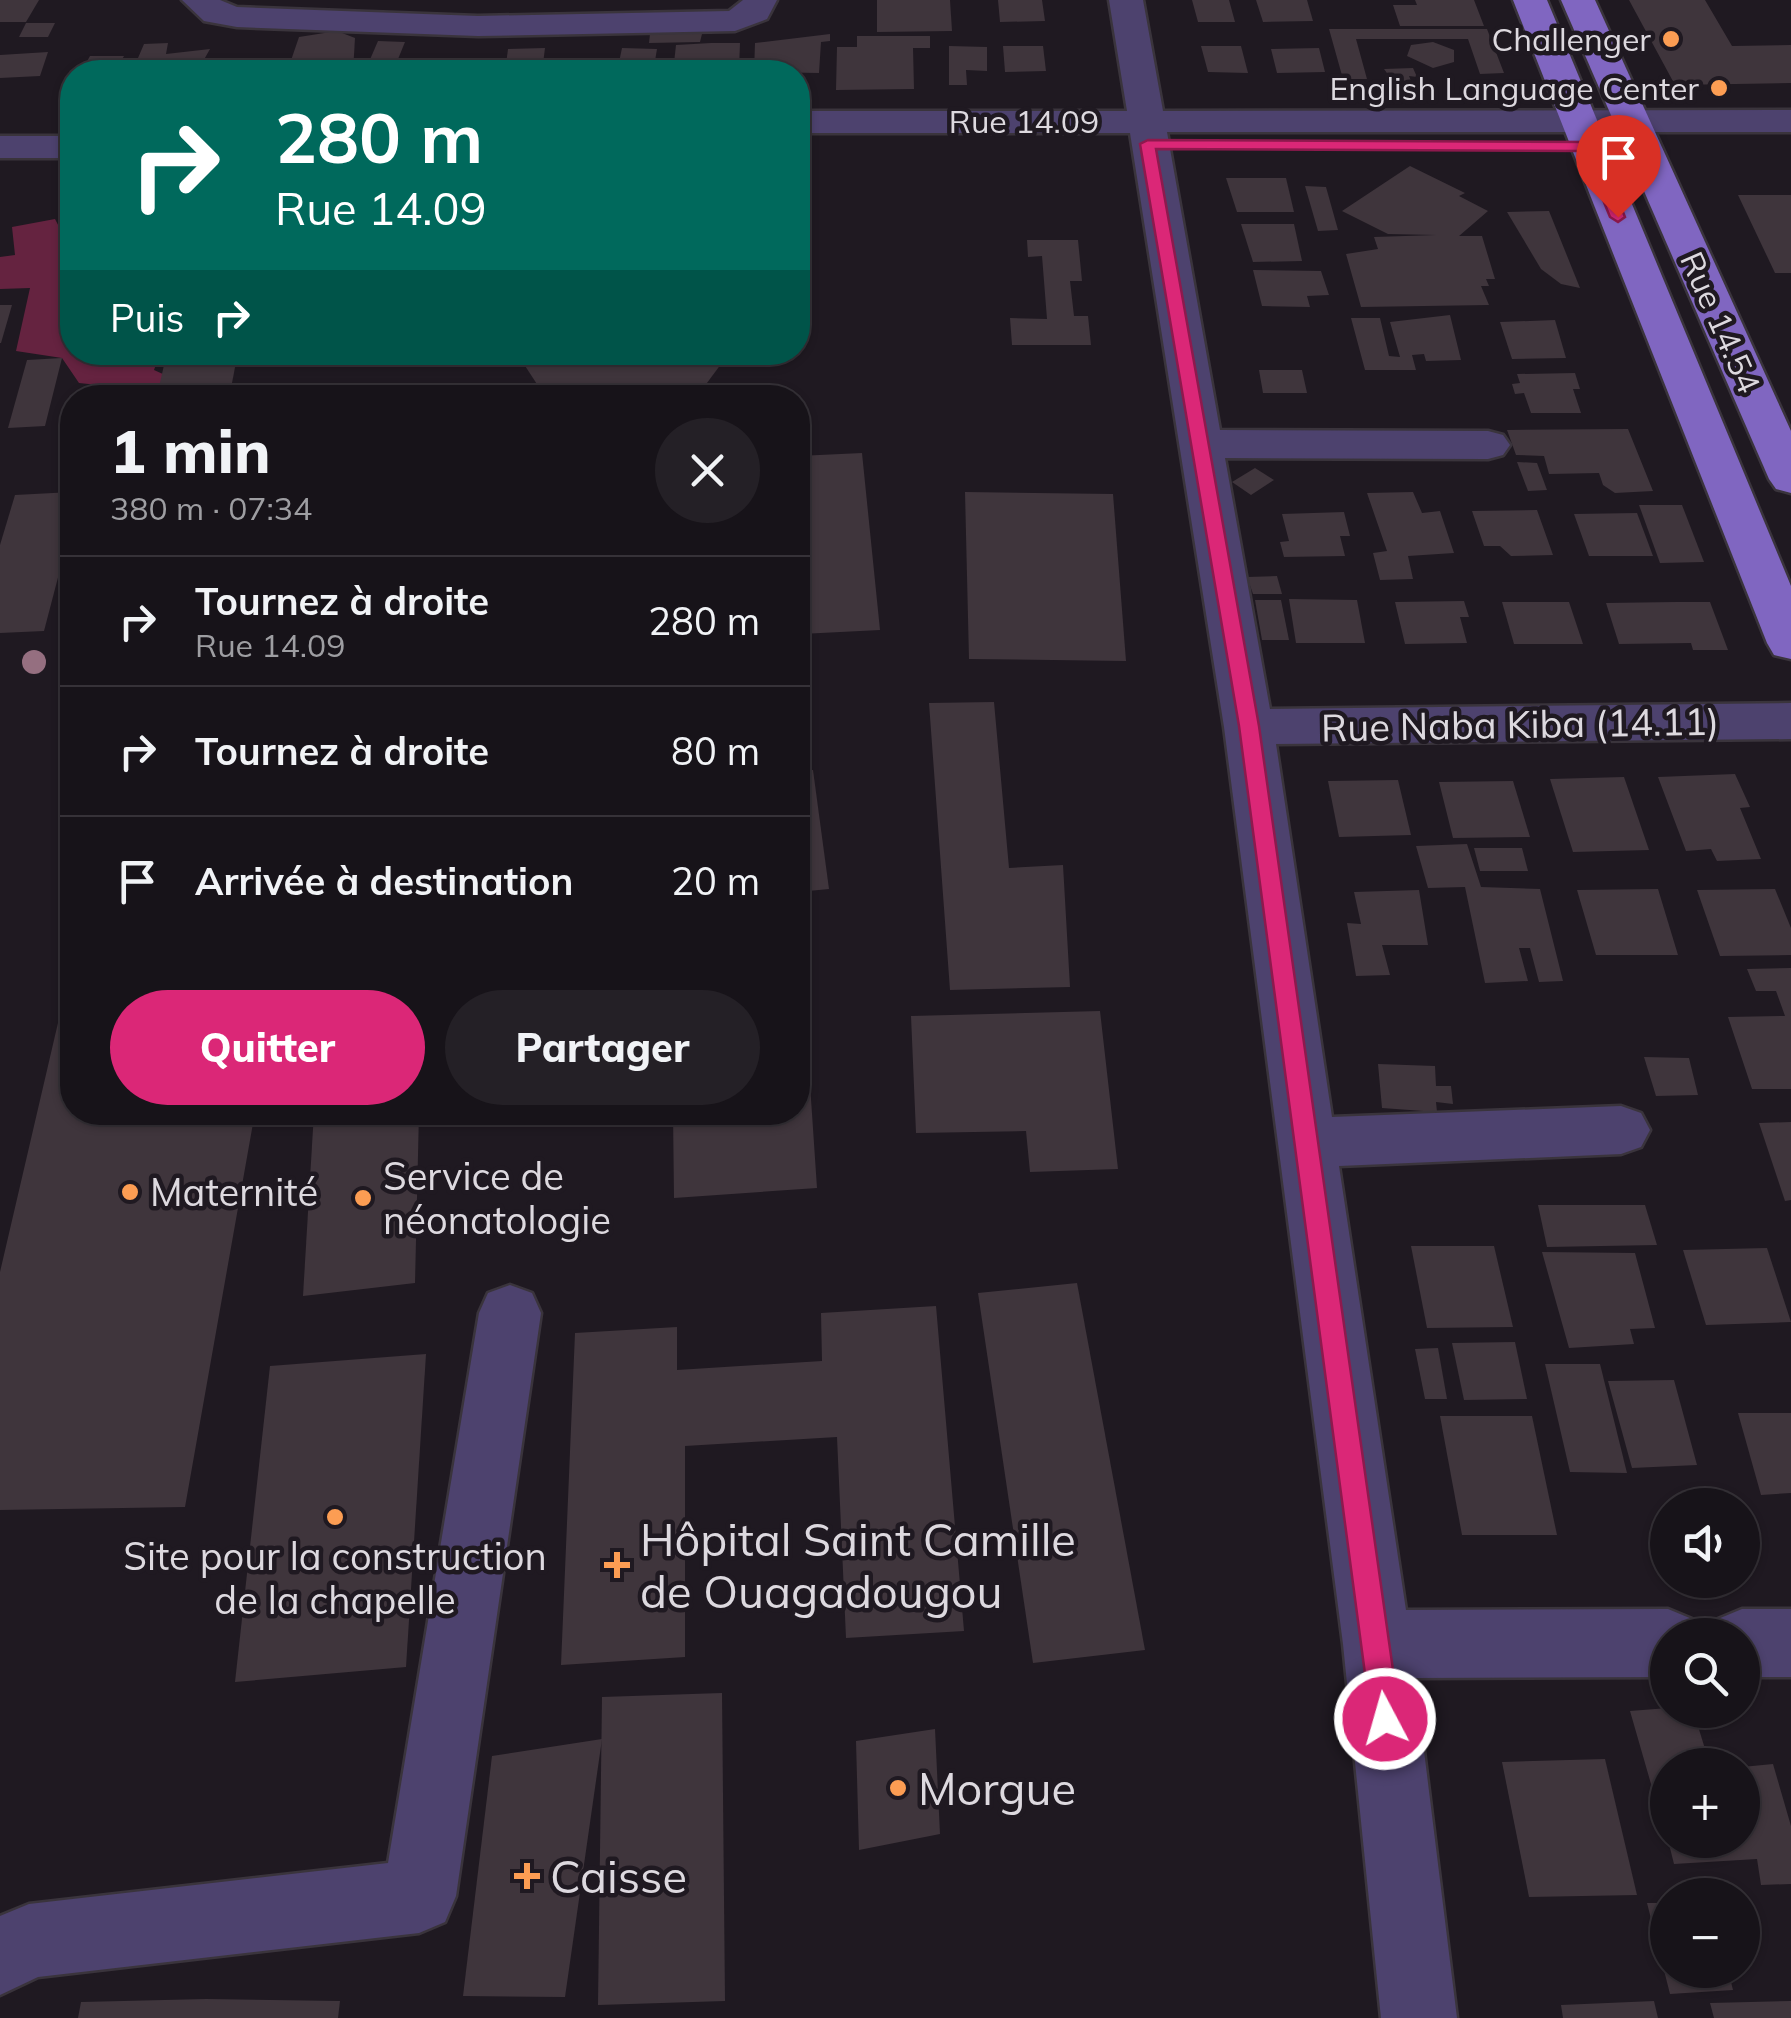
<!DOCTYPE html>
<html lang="fr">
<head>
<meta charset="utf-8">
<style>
  body { margin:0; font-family:Mulish,sans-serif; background:#242026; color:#f1f3f6; height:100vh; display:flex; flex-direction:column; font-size:38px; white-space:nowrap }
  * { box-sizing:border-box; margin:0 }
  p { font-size:32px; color:#9e9ea2 }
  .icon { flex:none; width:55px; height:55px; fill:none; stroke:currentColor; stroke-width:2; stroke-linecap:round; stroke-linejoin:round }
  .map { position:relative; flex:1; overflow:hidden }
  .sheet { position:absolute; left:60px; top:385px; width:750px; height:740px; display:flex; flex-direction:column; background:#171319; border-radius:40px; box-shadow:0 2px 8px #0004,0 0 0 2px #363238 }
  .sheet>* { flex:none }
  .hud { position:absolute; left:60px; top:60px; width:750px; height:305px; border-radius:40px; box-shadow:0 2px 8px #0004,0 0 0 2px #363238; background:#00695c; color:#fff; overflow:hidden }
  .buttons { position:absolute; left:1650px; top:1488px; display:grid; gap:20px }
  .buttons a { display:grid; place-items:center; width:110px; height:110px; border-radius:50%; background:#171319; box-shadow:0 2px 8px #0004,0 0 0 2px #363238; font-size:50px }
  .pin { position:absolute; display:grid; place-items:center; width:85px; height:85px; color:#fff; margin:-102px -42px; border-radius:50% 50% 50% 0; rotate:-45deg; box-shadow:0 0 10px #0007 }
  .pin .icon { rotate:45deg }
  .me { position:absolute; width:110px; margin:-55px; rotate:354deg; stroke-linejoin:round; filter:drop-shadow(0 0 8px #0008) }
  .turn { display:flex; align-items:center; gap:35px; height:210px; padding:0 50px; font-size:45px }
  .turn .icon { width:130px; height:130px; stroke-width:2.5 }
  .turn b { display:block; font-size:70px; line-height:85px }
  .then { display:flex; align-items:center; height:95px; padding:0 50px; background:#0003; gap:20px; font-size:38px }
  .round { display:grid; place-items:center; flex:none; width:105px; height:105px; border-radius:52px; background:#242026 }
  .overview { display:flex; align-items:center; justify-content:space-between; height:170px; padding:0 50px }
  h1 { font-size:60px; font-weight:800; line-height:75px }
  .action { display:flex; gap:20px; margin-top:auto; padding:20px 50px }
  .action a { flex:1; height:115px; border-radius:60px; background:#db2777; color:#fff; font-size:40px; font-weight:800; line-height:115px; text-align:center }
  .action a+a { background:#242026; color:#f1f3f6 }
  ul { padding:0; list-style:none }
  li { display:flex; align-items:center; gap:30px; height:130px; padding:0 50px; border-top:2px solid #363238 }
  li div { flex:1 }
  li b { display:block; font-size:38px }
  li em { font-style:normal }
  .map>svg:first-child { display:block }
  .forest { fill:#652340 }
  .building { fill:#3f353c }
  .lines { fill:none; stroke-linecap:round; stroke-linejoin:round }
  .minor-casing { stroke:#3a343c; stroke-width:5 }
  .major-casing { stroke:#3a343c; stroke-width:5 }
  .minor { fill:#4d426e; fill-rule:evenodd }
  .major { fill:#8066c1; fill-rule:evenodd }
  .tree { fill:#956f80 }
  .route { fill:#db2777; stroke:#8e194d; stroke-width:2.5 }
  .poi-dot { fill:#fc9d53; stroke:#1f1921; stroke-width:4 }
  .labels { text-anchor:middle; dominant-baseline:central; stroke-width:9; stroke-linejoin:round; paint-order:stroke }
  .far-poi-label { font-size:32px; fill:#ddd9df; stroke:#1f1921; text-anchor:end }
  .far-street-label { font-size:32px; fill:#ddd9df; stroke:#1f1921 }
  .street-label { font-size:38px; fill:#ddd9df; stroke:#1f1921 }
  .poi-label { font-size:38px; fill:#ddd9df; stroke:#1f1921; text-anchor:start }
  .near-poi-label { font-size:45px; fill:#ddd9df; stroke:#1f1921; text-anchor:start }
</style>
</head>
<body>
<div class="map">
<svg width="1791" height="2018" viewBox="0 0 1791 2018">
  <rect width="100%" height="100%" fill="#1f1921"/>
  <path class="forest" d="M55 219 72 252V352L160 353 154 370 205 393V397H94L98 385 79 383 62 358 16 351 30 288 0 289V257L15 255 12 227Z"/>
  <g class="building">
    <path d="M0 0H39L26 22H0Z"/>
    <path d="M877 0H950L952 31 877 32Z"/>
    <path d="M998 0H1042L1045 21 1000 22Z"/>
    <path d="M1192 0H1229L1235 22H1198Z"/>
    <path d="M1256 0H1307L1313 21 1263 22Z"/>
    <path d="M1415 0H1474L1484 26H1400L1393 5H1417Z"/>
    <path d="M1629 0H1705L1732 46 1791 45V83L1675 85Z"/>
    <path d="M26 23H55L48 37H19Z"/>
    <path d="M1329 29H1487L1504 73 1480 74 1468 39H1356L1367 79H1343Z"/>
    <path d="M337 31 355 38 353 72H287L299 37Z"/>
    <path d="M650 34H702L700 42 649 43Z"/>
    <path d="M830 34V41L821 42 819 73 754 72 755 43Z"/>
    <path d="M857 36H930V48H913L914 89 836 90 837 47H857Z"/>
    <path d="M378 41 405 42 394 69 365 71Z"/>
    <path d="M1433 42 1454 50V62L1433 68 1407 56 1411 45Z"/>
    <path d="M168 43 166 54 210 49 197 72H132L144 44Z"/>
    <path d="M711 43H740L739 70 673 72 676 45Z"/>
    <path d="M949 46 987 47V71L966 70 967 85H949Z"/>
    <path d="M1003 46H1043L1046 71 1005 72Z"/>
    <path d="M1201 46H1241L1248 73 1208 72Z"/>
    <path d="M545 48 542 72H505L508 49Z"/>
    <path d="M622 48 657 49 654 67H618Z"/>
    <path d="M1319 48 1325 72 1277 73 1271 49Z"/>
    <path d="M48 52 40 76 0 78V55Z"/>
    <path d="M90 56H124L115 72H81Z"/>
    <path d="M1413 68 1417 77 1409 76 1414 88H1398L1384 69Z"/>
    <path d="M1410 166 1465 193 1459 196 1488 211 1459 236H1482L1495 279H1486L1489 286H1481L1489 305 1361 307 1346 254 1378 249 1374 237 1436 235 1388 234 1342 211Z"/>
    <path d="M1226 178H1286L1294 212H1237Z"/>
    <path d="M1305 186 1326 187 1338 230 1318 231Z"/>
    <path d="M1738 195H1791V273H1775Z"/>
    <path d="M1549 211 1580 288 1561 284 1541 269 1507 212Z"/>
    <path d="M1241 224H1294L1302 261 1253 262Z"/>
    <path d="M1027 240H1078L1082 281H1070L1074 316H1088L1091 345H1012L1010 318 1047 319 1042 256 1028 257Z"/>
    <path d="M1253 270 1321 271 1329 295 1307 296 1310 307 1262 306Z"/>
    <path d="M0 305H12L1 343H0Z"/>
    <path d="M1450 315 1461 360 1426 361 1424 354 1412 355 1416 370H1365L1351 318H1380L1389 356 1400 357 1390 322Z"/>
    <path d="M1555 320 1566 358 1512 359 1500 322Z"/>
    <path d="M167 352H238L232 383 159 387Z"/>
    <path d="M516 352H730L698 395 554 398H546Z"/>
    <path d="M62 358 45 426 8 428 27 360Z"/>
    <path d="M1259 370H1302L1307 393H1263Z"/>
    <path d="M1575 373 1580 389H1573L1581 413H1531L1524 393 1515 394 1512 384 1520 383 1517 374Z"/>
    <path d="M317 388V398H235V395Z"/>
    <path d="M1628 429 1653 491 1615 493 1603 485 1599 473 1549 474 1544 456 1516 455 1507 430Z"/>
    <path d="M862 453 880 630 801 634 798 456Z"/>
    <path d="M1517 462 1537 463 1547 490 1528 491Z"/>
    <path d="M1255 468 1274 480 1251 495 1232 482Z"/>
    <path d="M72 492V524L44 631 0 633V545L15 495Z"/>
    <path d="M965 492 1113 494 1126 661 969 659Z"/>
    <path d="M1413 492 1422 513 1440 511 1454 553 1408 556 1413 579 1380 580 1373 553 1387 551 1367 493Z"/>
    <path d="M1639 505H1682L1704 562 1660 563Z"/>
    <path d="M1537 510 1553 555 1511 556 1500 546H1484L1472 511Z"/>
    <path d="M1344 512 1350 536H1340L1345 556 1284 557 1280 542 1289 541 1282 514Z"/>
    <path d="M1637 513 1653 556H1589L1574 514Z"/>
    <path d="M1277 576 1282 594H1253L1247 577Z"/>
    <path d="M1289 599 1357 600 1365 643H1296Z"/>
    <path d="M1255 600H1281L1289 640H1262Z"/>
    <path d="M1464 601 1469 617H1460L1467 643 1405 644 1395 602Z"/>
    <path d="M1502 602H1569L1583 644H1514Z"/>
    <path d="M1676 602H1710L1728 650H1693L1691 643 1619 644 1606 603Z"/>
    <path d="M994 702 1009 868 1063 865 1070 987 950 990 929 703Z"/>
    <path d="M813 770 829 889 798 892V771Z"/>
    <path d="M1735 774 1750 807 1740 808 1761 859 1717 861 1711 849 1686 851 1658 777Z"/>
    <path d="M1624 777 1649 850 1573 852 1550 779Z"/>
    <path d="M1398 780 1411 835 1339 837 1328 781Z"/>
    <path d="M1513 781 1530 837 1453 838 1439 782Z"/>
    <path d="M1467 844 1481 887 1540 889 1563 981 1539 982 1530 948H1519L1528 981 1485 983 1465 887 1428 888 1416 846Z"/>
    <path d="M1474 848H1522L1528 871H1480Z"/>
    <path d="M1658 889 1678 955H1596L1577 890Z"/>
    <path d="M1775 889 1791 928V955L1720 956 1697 890Z"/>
    <path d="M1419 890 1428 945H1382L1390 975 1356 976 1347 923 1361 924 1354 892Z"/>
    <path d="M798 965H802L817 1188 674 1198 673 1112H798Z"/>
    <path d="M71 967 72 1112H255L185 1507 0 1510V1272Z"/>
    <path d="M1791 968V1089H1752L1728 1017 1785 1016 1776 991H1756L1747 969Z"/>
    <path d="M1100 1011 1118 1169 1030 1172 1026 1131 916 1133 911 1016Z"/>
    <path d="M1644 1057 1689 1058 1698 1095 1656 1096Z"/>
    <path d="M1378 1064 1435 1066 1436 1086H1451L1453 1104 1436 1102 1437 1112 1382 1108Z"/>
    <path d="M314 1112H419L415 1283 303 1296Z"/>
    <path d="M1791 1122V1200L1785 1201 1759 1123Z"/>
    <path d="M1538 1205H1645L1657 1245 1547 1247Z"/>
    <path d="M1411 1246H1494L1513 1327 1427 1328Z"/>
    <path d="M1767 1248 1791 1322 1706 1325 1683 1250Z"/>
    <path d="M1542 1252 1635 1253 1655 1328 1630 1329 1634 1344 1569 1348Z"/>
    <path d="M1077 1283 1145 1650 1033 1663 978 1293Z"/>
    <path d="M936 1306 964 1631 846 1638 837 1437 685 1446V1657L561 1665 575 1333 677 1327V1370L822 1361 821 1313Z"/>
    <path d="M1515 1342 1527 1399 1464 1400 1452 1343Z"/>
    <path d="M1438 1348 1447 1399H1425L1415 1349Z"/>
    <path d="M426 1354 406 1667 235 1682 270 1366Z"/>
    <path d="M1545 1364H1600L1627 1473 1570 1472Z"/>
    <path d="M1674 1380 1697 1465 1632 1468 1608 1381Z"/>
    <path d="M1738 1413H1791V1493L1761 1495Z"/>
    <path d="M1440 1416H1532L1557 1535H1462Z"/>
    <path d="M722 1693 725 2001 598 2005 602 1697Z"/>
    <path d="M1668 1708 1693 1710 1710 1765H1668L1666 1836 1630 1711Z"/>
    <path d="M935 1729 940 1834 859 1850 856 1741Z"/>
    <path d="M602 1739 565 1997 463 1996 492 1756Z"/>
    <path d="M1605 1759 1637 1895 1529 1897 1502 1762Z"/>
    <path d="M1773 1764 1791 1826V1884L1761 1885 1757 1859 1674 1864 1668 1840H1742V1767Z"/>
    <path d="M1647 1903H1668V1970H1728L1733 1990 1670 1994Z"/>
    <path d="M206 1999 340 2001 338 2018H78L81 2002Z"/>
    <path d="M1654 2001 1658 2018H1563L1561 2005Z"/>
    <path d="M1791 2001V2018H1714L1710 2003Z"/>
  </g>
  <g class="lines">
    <defs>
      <g id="minor">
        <path d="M182 0H220L237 7 478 16 729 11 743 0H777L767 19 735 31 478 36 237 27 204 21Z"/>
        <path d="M1109 0H1143L1163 111 1791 110V132H1167L1220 430 1488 431 1503 435 1510 445 1503 455 1488 459 1225 458 1270 709 1791 703V739L1276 744 1332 1117 1621 1106 1641 1113 1650 1130 1641 1147 1621 1154 1339 1166 1406 1610 1668 1609 1692 1619 1699 1635H1668V1677L1415 1678 1457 2018H1381L1343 1644 1224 727 1130 133H798V111H1127Z"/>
        <rect x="0" y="136" width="72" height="22"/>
        <path d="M510 1285 532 1293 541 1313 456 1896 445 1922 419 1933 38 1977 0 1995V1916L29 1904 388 1863 479 1313 488 1293Z"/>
        <path d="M1742 1609H1791V1677H1742V1635H1711L1718 1619Z"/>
      </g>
      <g id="major">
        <path d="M1513 0H1547L1791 586V659L1774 655 1767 643Z"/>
        <path d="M1561 0H1595L1791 431V493L1776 489 1769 479Z"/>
      </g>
    </defs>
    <use href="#minor" class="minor-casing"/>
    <use href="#major" class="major-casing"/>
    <use href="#minor" class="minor"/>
    <use href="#major" class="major"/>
  </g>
  <circle class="tree" cx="34" cy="662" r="12"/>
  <path class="route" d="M1148 140 1588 142 1596 146 1625 217 1618 222 1610 217 1583 151 1156 149 1259 726 1400 1719 1396 1729 1385 1733 1375 1729 1371 1719 1239 726 1140 144Z"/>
  <g class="poi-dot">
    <circle cx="1671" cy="39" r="10"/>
    <circle cx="1719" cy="88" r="10"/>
    <circle cx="130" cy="1192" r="10"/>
    <circle cx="363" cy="1198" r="10"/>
    <circle cx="335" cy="1517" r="10"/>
    <path d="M612 1550h10v10h10v10h-10v10h-10v-10h-10v-10h10z"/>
    <circle cx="898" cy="1788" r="10"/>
    <path d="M522 1861h10v10h10v10h-10v10h-10v-10h-10v-10h10z"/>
  </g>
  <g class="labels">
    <g class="far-poi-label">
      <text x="1651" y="39">Challenger</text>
      <text x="1699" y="88">English Language Center</text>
    </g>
    <g class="far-street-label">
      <text x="1024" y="121">Rue 14.09</text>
      <text transform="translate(1721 322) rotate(66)">Rue 14.54</text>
    </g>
    <g class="street-label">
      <text transform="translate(1520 724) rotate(-1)">Rue Naba Kiba (14.11)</text>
    </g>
    <g class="poi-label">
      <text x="383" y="1176">Service de<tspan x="383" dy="44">néonatologie</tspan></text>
      <text x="150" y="1192">Maternité</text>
      <text x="335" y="1556" text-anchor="middle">Site pour la construction<tspan x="335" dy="44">de la chapelle</tspan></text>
    </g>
    <g class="near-poi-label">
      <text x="640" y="1539">Hôpital Saint Camille<tspan x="640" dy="52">de Ouagadougou</tspan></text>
      <text x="918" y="1788">Morgue</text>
      <text x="550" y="1876">Caisse</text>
    </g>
  </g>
</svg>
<div class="buttons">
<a><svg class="icon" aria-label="sound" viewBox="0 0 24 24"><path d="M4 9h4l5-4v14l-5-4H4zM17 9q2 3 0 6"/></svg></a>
<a><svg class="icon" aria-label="search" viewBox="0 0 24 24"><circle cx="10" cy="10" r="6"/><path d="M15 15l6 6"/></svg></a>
<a>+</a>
<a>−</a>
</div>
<div class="pin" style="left:1618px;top:217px;background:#d93025"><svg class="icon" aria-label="arrive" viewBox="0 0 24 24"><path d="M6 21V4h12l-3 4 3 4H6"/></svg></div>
<svg class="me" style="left:1385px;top:1719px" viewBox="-20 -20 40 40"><circle r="17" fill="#db2777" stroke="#fff" stroke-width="3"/><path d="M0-11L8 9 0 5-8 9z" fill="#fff"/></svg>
<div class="hud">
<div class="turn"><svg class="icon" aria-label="right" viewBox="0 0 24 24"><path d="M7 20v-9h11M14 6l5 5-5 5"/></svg><div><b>280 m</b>Rue 14.09</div></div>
<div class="then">Puis<svg class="icon" aria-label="right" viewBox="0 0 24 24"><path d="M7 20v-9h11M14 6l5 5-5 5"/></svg></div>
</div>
<section class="sheet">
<div class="overview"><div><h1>1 min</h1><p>380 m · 07:34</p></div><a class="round"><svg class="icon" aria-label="close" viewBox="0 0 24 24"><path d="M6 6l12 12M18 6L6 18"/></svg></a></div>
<ul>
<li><svg class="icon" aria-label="right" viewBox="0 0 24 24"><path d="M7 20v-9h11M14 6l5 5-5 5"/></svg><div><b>Tournez à droite</b><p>Rue 14.09</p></div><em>280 m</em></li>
<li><svg class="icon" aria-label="right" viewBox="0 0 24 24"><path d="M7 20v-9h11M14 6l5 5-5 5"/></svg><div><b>Tournez à droite</b></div><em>80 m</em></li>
<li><svg class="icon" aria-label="arrive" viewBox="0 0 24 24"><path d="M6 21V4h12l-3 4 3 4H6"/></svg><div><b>Arrivée à destination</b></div><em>20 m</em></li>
</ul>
<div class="action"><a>Quitter</a><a>Partager</a></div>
</section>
</div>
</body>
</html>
